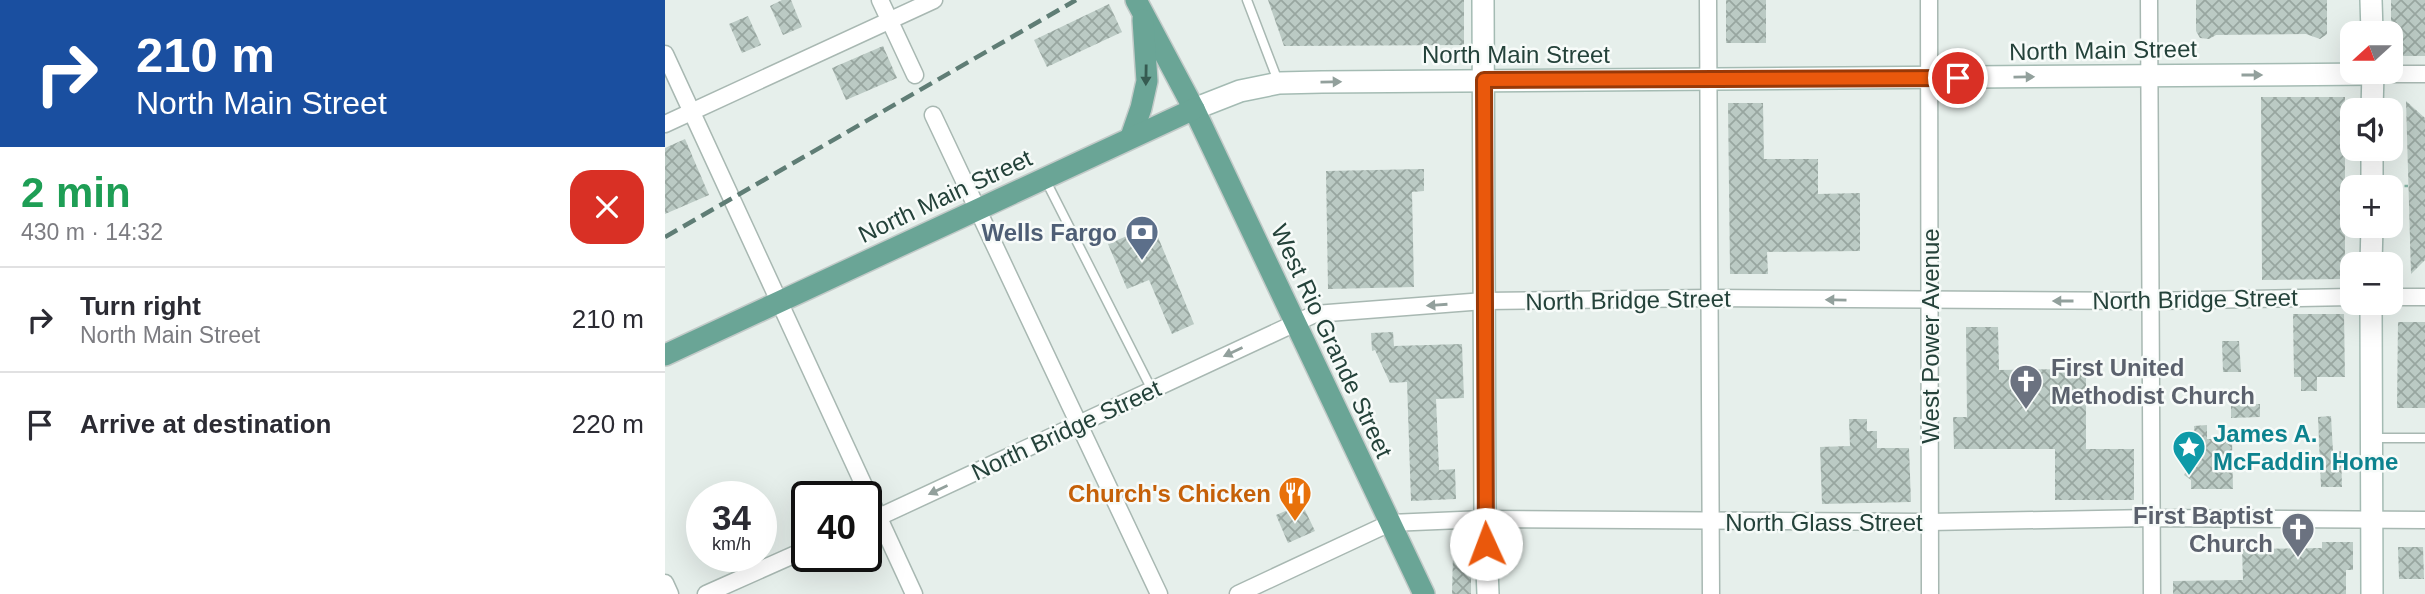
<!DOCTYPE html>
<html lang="en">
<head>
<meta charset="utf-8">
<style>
  body { margin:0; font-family:Arial,sans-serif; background:#f2f2f3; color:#2b2b33; height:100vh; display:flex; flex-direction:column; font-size:26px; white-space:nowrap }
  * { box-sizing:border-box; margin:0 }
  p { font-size:23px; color:#7c7c81 }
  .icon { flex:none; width:38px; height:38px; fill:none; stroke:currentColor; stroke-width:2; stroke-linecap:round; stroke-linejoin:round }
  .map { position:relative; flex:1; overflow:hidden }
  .side { display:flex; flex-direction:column; background:#fff; width:665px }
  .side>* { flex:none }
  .banner { background:#1a4fa0; color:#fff; overflow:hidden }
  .needle { width:46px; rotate:249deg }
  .fabs { position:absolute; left:1675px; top:21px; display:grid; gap:14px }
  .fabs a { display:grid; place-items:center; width:63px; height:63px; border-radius:14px; background:#fff; box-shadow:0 7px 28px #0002; font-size:35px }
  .speed { position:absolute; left:21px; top:481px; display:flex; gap:14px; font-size:35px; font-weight:700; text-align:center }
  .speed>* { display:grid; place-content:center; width:91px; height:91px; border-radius:50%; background:#fff; box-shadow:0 7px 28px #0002; line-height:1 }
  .speed small { font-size:18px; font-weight:400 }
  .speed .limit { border:4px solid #111; border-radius:10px; background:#fff; color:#111 }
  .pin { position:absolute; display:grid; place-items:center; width:60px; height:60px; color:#fff; margin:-30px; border:4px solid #fff; border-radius:50%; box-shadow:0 2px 7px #0007 }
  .me { position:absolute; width:77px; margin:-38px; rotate:358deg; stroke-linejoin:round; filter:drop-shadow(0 0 5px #0008) }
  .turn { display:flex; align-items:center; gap:24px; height:147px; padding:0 21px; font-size:32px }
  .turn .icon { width:91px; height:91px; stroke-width:2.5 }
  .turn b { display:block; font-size:49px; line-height:60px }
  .round { display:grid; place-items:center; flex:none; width:74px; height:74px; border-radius:21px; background:#f2f2f3 }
  .summary { display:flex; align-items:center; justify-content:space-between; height:119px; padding:0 21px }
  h1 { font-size:42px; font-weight:700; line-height:52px; color:#1e9e55 }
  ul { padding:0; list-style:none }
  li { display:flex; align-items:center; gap:21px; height:105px; padding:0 21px; border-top:2px solid #e1e1e2 }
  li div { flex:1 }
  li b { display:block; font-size:26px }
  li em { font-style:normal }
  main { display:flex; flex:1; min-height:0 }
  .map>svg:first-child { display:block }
  .building { fill:url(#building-cross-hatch) }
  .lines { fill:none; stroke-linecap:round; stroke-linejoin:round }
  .lane-casing { stroke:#a8b8b2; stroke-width:11 }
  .street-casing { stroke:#a8b8b2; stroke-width:19 }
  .secondary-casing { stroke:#a4bbb3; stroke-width:24 }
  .primary-casing { stroke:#c2cac8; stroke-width:24 }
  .lane { stroke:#fff; stroke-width:8 }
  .street { stroke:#fff; stroke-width:16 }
  .secondary { stroke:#fff; stroke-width:21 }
  .primary { stroke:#6aa596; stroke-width:21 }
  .rail { stroke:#5f7d75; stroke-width:4.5; stroke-dasharray:14 7; stroke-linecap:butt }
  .path-bridge { stroke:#86b3a5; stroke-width:2.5; stroke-dasharray:3.5 5; stroke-linecap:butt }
  .oneway { fill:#365b51 }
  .oneway2 { fill:#92a09c }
  .route-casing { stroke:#983908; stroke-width:18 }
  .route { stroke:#ea580c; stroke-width:12 }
  .labels { text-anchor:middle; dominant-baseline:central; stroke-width:5; stroke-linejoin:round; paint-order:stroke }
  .street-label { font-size:24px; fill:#24423a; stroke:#f7fbf9 }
  .service-label { font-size:24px; font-weight:bold; fill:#4e5e75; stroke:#f7fbf9; text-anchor:end }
  .worship-label { font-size:24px; font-weight:bold; fill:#5b616d; stroke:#f7fbf9; text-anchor:start }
  .culture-label { font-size:24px; font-weight:bold; fill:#0d838f; stroke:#f7fbf9; text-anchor:start }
  .food-label { font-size:24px; font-weight:bold; fill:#c56008; stroke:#f7fbf9; text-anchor:end }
</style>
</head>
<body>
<main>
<section class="side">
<div class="banner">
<div class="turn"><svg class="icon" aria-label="right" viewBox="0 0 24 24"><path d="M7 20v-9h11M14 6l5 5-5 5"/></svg><div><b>210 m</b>North Main Street</div></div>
</div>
<div class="summary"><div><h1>2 min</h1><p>430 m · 14:32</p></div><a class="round" style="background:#d93025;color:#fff"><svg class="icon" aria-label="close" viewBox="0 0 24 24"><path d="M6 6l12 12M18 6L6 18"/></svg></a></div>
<ul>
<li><svg class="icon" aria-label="right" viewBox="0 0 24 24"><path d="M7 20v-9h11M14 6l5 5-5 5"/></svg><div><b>Turn right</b><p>North Main Street</p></div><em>210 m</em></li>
<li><svg class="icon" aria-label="arrive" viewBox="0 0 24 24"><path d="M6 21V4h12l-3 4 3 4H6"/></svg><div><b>Arrive at destination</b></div><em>220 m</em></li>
</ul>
</section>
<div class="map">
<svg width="1760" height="594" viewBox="0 0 1760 594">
  <defs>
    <pattern id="building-cross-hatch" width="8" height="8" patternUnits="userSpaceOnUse" patternTransform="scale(1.75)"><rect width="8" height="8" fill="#bbcac4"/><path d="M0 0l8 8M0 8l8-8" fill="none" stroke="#98a6a0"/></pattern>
  </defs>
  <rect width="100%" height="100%" fill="#e6efeb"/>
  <g class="building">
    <path d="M117 0H126L137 27 118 35 105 6Z"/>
    <path d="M603 0H799V45L619 46Z"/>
    <rect x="1061" y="0" width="40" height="43"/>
    <path d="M1531 0H1662V34L1655 39 1641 34 1551 35 1544 39 1535 38 1531 31Z"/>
    <rect x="1726" y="0" width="34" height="56"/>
    <path d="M444 4 457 32 382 67 369 40Z"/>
    <path d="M83 16 96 45 77 53 64 24Z"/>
    <path d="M218 46 232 78 181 100 167 68Z"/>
    <path d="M1596 97H1680V279L1597 280Z"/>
    <path d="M1741 101 1760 118V260L1746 274Z"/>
    <path d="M1063 103H1098L1099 159H1153V194L1195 193V251L1102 252 1103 274H1065Z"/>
    <path d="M20 139 44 195 0 214V148Z"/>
    <path d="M759 169V191L747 192 749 287 663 289 661 171Z"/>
    <path d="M488 225 529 324 507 334 484 280 462 289 443 244Z"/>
    <path d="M1628 314H1679L1680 377H1652V391H1636V377H1629Z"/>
    <path d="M1733 322H1760V408H1732Z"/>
    <path d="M1301 327H1333L1334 370 1421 369V449H1469V500H1390V449H1289L1288 417H1302Z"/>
    <path d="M728 332 729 346 797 344 799 398 771 399 774 470 790 469 791 499 746 501 742 382 725 383 710 350 707 351 706 333Z"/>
    <path d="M1557 341H1574L1576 372H1558Z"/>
    <path d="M1595 404V417L1566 418V405Z"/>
    <path d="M1666 416 1668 452 1676 451 1677 487H1656L1653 417Z"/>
    <path d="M1184 419H1202V431H1212V448H1244L1246 502 1157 504 1155 447 1185 446Z"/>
    <path d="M1542 425V439H1567L1568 489H1526V480L1519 475 1524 466 1518 456 1526 452 1525 439H1530L1529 426Z"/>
    <path d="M637 504 650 531 623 543 611 515Z"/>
    <path d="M1657 542H1688V570H1681V594H1508V581L1578 580 1577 549 1657 548Z"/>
    <path d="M1733 547H1758L1759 579H1734Z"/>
    <path d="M788 554H806V594H787Z"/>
  </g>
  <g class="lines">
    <defs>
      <g id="lane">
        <path d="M582 0 613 81"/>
        <path d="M381 181 487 390"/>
        <path d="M1707 438H1760"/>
      </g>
      <g id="street">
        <path d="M215 0 250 75"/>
        <path d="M1043 0 1046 594"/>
        <path d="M1264 0 1265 594"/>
        <path d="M1484 0 1487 594"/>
        <path d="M0 54 249 594"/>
        <path d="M1708 74H1760"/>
        <path d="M268 115 494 594"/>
        <path d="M0 124 269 0"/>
        <path d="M1726 297H1760"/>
        <path d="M201 523 650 314 819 301 1044 298 1486 301 1687 297"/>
        <path d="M0 583 5 594"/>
        <path d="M41 594 142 549"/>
        <path d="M573 594 725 523 820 519 1264 522 1486 518 1760 520"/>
      </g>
      <g id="secondary">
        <path d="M818 0 820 519 823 594"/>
        <path d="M1706 0 1707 33"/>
        <path d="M529 109 575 91 614 83 657 82 1708 74"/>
        <path d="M1707 110 1708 72"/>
        <path d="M1707 187V149"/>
        <path d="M1706 264 1707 226"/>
        <path d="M1706 303 1707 594"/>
      </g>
      <g id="primary">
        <path d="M471 0 529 109 759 594"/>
        <path d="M466 137 476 108 482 81 478 20"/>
        <path d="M0 355 529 109"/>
      </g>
    </defs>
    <use href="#lane" class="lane-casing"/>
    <use href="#street" class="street-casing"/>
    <use href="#secondary" class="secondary-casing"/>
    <use href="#primary" class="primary-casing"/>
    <use href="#lane" class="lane"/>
    <use href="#street" class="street"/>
    <use href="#secondary" class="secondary"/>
    <use href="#primary" class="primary"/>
    <path class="rail" d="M0 237 411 0"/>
    <path class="path-bridge" d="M1680 186H1744"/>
  </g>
  <defs><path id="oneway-solid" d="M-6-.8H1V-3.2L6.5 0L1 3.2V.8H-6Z" transform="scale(1.75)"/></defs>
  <use class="oneway" href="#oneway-solid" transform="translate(481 75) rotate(91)"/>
  <g class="oneway2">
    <use href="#oneway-solid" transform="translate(1587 75)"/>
    <use href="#oneway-solid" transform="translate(1359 77) rotate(-1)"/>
    <use href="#oneway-solid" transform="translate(666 82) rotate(-1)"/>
    <use href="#oneway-solid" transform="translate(1171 300) rotate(-179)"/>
    <use href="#oneway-solid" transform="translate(1398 301) rotate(180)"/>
    <use href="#oneway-solid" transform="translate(772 305) rotate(176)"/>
    <use href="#oneway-solid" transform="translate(568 352) rotate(155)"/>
    <use href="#oneway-solid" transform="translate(273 490) rotate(155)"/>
  </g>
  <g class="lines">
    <defs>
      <path id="route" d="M821 544 819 80 1293 78"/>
    </defs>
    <use href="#route" class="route-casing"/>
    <use href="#route" class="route"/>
  </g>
  <defs>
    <symbol id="bank-pin" viewBox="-11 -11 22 30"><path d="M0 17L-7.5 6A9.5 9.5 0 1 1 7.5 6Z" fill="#5c6f8a" stroke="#f7fbf9"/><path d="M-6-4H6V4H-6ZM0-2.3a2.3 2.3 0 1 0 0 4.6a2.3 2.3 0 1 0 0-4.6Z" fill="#fff"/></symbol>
    <symbol id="church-pin" viewBox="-11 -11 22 30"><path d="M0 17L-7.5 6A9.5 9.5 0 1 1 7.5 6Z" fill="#6b7280" stroke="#f7fbf9"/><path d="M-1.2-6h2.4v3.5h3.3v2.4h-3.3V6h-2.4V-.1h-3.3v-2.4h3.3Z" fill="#fff"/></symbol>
    <symbol id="sight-pin" viewBox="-11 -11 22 30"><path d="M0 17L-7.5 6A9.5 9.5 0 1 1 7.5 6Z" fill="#0f9aa8" stroke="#f7fbf9"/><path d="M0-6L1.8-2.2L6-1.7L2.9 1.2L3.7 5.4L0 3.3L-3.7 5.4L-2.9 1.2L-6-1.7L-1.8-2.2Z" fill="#fff"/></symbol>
    <symbol id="restaurant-pin" viewBox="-11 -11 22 30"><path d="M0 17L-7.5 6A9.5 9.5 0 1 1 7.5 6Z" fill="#e8710a" stroke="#f7fbf9"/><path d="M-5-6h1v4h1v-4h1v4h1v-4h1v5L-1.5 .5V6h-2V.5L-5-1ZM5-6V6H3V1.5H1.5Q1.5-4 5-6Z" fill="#fff"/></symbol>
  </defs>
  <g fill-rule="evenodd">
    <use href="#bank-pin" x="458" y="213" width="38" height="52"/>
    <use href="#church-pin" x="1342" y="362" width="38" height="52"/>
    <use href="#sight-pin" x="1505" y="428" width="38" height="52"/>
    <use href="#restaurant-pin" x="611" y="474" width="38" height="52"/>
    <use href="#church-pin" x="1614" y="510" width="38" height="52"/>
  </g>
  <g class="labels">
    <g class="street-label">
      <text transform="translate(1438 50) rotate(-1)">North Main Street</text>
      <text x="851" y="54">North Main Street</text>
      <text transform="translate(280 196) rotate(-25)">North Main Street</text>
      <text transform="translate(1530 299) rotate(-1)">North Bridge Street</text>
      <text transform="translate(963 300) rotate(-1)">North Bridge Street</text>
      <text transform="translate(1265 336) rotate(-90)">West Power Avenue</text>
      <text transform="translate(667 341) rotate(65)">West Rio Grande Street</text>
      <text transform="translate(401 430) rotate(-25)">North Bridge Street</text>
      <text x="1159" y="522">North Glass Street</text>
    </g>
    <g class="service-label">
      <text x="452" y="232">Wells Fargo</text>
    </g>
    <g class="worship-label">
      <text x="1386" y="367">First United<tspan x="1386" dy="28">Methodist Church</tspan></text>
      <text x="1608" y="515" text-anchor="end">First Baptist<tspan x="1608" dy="28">Church</tspan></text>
    </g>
    <g class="culture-label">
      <text x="1548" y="433">James A.<tspan x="1548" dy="28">McFaddin Home</tspan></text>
    </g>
    <g class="food-label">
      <text x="606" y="493">Church's Chicken</text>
    </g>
  </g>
</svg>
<div class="fabs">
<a><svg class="needle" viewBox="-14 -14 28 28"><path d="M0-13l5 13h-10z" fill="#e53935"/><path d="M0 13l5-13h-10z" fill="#7c7c81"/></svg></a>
<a><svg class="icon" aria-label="sound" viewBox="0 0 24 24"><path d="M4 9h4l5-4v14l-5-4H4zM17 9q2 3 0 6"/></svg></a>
<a>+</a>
<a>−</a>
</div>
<div class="speed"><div>34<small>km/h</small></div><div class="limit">40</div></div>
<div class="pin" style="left:1293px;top:78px;background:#d93025"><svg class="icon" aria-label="arrive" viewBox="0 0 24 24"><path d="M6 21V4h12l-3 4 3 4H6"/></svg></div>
<svg class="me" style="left:821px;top:544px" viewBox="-20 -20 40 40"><circle r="19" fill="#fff"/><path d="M0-13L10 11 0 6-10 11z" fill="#ea580c"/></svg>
</div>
</main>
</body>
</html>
